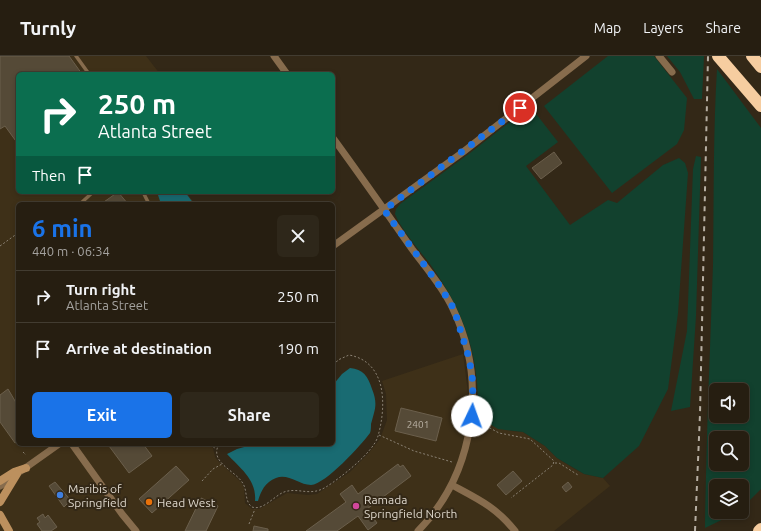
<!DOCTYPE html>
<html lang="en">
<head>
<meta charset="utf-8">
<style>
  body { margin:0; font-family:Ubuntu,sans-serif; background:#2e271a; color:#f1f3f6; height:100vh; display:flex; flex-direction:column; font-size:15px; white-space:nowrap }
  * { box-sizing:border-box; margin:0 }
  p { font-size:13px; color:#a4a29f }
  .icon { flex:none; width:22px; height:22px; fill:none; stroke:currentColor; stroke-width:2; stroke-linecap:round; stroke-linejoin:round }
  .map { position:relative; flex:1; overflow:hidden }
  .details { position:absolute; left:16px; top:146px; width:319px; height:244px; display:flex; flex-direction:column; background:#261e11; border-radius:6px; box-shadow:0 2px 6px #0003,0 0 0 1px #423c31 }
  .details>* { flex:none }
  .hud { position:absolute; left:16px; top:16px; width:319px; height:122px; border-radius:6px; box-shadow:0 2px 6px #0003,0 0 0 1px #423c31; background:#0b6e4f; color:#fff; overflow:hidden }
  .tools { position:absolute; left:709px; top:327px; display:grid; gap:8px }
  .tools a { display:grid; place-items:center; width:40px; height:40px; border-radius:6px; background:#261e11; box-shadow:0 2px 6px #0003,0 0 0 1px #423c31; font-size:20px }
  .pin { position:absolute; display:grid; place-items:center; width:34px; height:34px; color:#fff; margin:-17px; border:2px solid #fff; border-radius:50%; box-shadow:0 1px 4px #0007 }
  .me { position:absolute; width:44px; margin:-22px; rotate:3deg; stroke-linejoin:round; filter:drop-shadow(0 0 3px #0008) }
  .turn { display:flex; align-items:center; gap:14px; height:84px; padding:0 16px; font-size:18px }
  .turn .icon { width:52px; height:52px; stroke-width:2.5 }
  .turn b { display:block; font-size:28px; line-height:34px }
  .then { display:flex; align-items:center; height:38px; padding:0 16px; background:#0003; gap:8px; font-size:15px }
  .round { display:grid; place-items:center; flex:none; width:42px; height:42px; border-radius:6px; background:#2e271a }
  .head { display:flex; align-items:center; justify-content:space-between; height:68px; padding:0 16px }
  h1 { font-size:24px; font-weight:600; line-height:30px; color:#1a73e8 }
  .primary-button { display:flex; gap:8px; margin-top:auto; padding:8px 16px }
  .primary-button a { flex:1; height:46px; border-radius:6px; background:#1a73e8; color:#fff; font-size:16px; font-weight:600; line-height:46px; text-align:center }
  .primary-button a+a { background:#2e271a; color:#f1f3f6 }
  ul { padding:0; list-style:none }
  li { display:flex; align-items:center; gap:12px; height:52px; padding:0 16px; border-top:1px solid #423c31 }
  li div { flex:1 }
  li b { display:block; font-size:15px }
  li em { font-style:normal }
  header { display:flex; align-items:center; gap:24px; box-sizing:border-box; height:56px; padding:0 20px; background:#261e11; border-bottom:1px solid #423c31 }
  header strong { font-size:19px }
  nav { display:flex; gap:22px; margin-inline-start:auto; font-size:14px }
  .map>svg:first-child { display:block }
  .built { fill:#3e3018 }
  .green { fill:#12412e; fill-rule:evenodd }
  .water { fill:#196b72 }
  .building { fill:#554a37; stroke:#6b5f4c }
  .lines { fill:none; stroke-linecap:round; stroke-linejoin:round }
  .path { stroke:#8a8173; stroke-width:1; stroke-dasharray:2 2; stroke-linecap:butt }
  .lane { stroke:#876c4d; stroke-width:3.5 }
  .street { stroke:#876c4d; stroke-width:7 }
  .secondary { stroke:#bc905e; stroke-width:8 }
  .highway { stroke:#f6cda0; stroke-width:12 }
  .rail { stroke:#b7afa3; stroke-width:2; stroke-dasharray:5 5; stroke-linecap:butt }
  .route { stroke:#1a73e8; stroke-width:7; stroke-dasharray:0 12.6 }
  .shop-dot { fill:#3f7fe0; stroke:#332817; stroke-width:1.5 }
  .food-dot { fill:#e8710a; stroke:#332817; stroke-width:1.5 }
  .hotel-dot { fill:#d1479c; stroke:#332817; stroke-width:1.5 }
  .labels { text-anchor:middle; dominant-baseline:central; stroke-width:4; stroke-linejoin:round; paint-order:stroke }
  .number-label { font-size:10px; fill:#bcb4a7 }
  .poi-label { font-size:12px; fill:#ded7cc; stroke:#332817; text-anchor:start }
</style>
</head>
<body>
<header>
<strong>Turnly</strong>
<nav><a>Map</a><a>Layers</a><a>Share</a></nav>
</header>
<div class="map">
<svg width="761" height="475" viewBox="0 0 761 475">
  <rect width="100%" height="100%" fill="#332817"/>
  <path class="built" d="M0 0H146L160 18H18V136H186L195 148H18V388H208L213 392 215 401 219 406 241 426 244 432 245 447 252 453H259L287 437 308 439 317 438 350 416 367 399 380 383 387 364 386 338 382 325 463 298 468 337 467 353 478 361 512 375 523 376 545 390 557 402 573 412 584 418 603 422 610 430 554 475H0Z"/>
  <g class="green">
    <path d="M608 0H654L687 42 684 74 677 88 612 137 544 50Z"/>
    <path d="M667 0H704L702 43H694L680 16Z"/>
    <path d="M717 13 761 72V433L742 452V430H716V456H738L705 472C706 384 710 297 713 209 714 144 713 78 717 13ZM716 334H742V360H716ZM716 382H742V408H716Z"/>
    <path d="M530 50 558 86 526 110 570 169 608 144 617 147 663 109 679 102 685 107 688 117 678 257 668 333 639 390 603 422 584 418 557 402 545 390 523 376 498 373 478 361C480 301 465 257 430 208 420 195 400 172 395 158L396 153 400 148 470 97Z"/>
    <path d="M696 100 701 101 696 260 690 351 671 355 687 275 693 113Z"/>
  </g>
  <g class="water">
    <path d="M157 136H185L194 148H161Z"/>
    <path d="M350 312C363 313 368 320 372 333 378 348 375 353 371 368 371 370 371 375 370 377 361 389 326 428 311 429 299 429 288 417 276 422 265 426 261 435 258 445H255C257 424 240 412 227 398L237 393 255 388H333V329L342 318Z"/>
  </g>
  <g class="building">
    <path d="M0 0H69L82 18H18V88L5 70 0 73Z"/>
    <path d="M554 96 562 107 541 123 532 112Z"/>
    <path d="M118 136 128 148H101Z"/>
    <path d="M8 333 18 350V385L15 387 0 366V339Z"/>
    <path d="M401 352 442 362 436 385 395 375Z"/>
    <path d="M112 388H143L152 400 129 417 109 390Z"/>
    <path d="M398 408 400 411 403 409 411 420 367 453 377 467 368 474 358 460 337 475H306L346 446 340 438 352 429 358 438Z"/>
    <path d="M176 410 189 424 152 457 139 443Z"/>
    <path d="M513 415 522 425 506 439 497 429Z"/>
    <path d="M55 426 73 447 69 450 67 448 64 451 49 430Z"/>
    <path d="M568 426 572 431 566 436 562 431Z"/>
    <path d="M201 442 218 450 206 475H185Z"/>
    <path d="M43 458 45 462 48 459 57 471 51 475H42L37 468 40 466 37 462Z"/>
    <path d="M254 470 268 473V475H253Z"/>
  </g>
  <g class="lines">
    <g class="path">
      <path d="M39 145 40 148"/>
      <path d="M0 190 18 177"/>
      <path d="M479 366 499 377 530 383 554 405 553 409 511 442"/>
      <path d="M379 379 414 395 452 406"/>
      <path d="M210 388 216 393"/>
      <path d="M219 388C209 406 234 414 242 426 248 434 244 445 252 451 263 455 274 440 284 436 299 431 310 441 326 431 339 423 374 396 378 380 386 352 388 306 349 299L338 304 333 310"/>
      <path d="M23 396 26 399"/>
      <path d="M555 407H559L578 419"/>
      <path d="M202 425 213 413 222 408"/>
      <path d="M249 468 255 453"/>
    </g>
    <g class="lane">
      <path d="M76 0 89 18"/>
      <path d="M143 136 149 148"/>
      <path d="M80 148 93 136"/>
    </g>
    <g class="street">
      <path d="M274 0 287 18"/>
      <path d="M659 0 672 16"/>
      <path d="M333 82C360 119 386 156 412 193 426 212 443 231 453 253 488 326 475 417 418 475"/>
      <path d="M333 190 463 96 586 0"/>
      <path d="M72 388 122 458 136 475"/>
      <path d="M21 415 59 388"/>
      <path d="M452 429C478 443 496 451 515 475"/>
      <path d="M0 430 13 421"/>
    </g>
    <g class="secondary">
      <path d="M0 425 14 416 26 412"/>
      <path d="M0 446 17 418"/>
      <path d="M0 459 9 475"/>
    </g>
    <g class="highway">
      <path d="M718 0 761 50"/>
      <path d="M752 0 761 11"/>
      <path d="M759 475 761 473"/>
    </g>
    <path class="rail" d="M695 475 700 358 708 0"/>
  </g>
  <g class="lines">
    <path class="route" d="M472 360 473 327 469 302 454 253 439 229 384 154 520 52"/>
  </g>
  <circle class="shop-dot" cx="60" cy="439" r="4"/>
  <circle class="food-dot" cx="149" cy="446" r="4"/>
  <circle class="hotel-dot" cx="356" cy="450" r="4"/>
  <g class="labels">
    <g class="number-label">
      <text x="418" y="368">2401</text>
    </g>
    <g class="poi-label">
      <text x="68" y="432">Maribis of<tspan x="68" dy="14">Springfield</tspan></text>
      <text x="364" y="443">Ramada<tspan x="364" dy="14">Springfield North</tspan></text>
      <text x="157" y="446">Head West</text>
    </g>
  </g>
</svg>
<div class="tools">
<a><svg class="icon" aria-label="sound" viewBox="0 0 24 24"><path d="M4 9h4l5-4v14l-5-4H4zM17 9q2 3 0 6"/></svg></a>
<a><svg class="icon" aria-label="search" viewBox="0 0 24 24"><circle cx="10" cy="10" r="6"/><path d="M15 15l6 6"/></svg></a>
<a><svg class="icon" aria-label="layers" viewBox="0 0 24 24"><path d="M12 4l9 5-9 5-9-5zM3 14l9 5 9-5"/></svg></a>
</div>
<div class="pin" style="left:520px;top:52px;background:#d93025"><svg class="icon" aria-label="arrive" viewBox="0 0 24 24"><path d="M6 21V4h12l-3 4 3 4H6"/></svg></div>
<svg class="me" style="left:472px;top:360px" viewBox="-20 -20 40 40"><circle r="19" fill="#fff"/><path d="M0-13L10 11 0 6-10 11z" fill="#1a73e8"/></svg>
<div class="hud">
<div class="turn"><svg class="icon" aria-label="right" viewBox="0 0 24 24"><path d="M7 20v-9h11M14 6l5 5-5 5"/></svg><div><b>250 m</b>Atlanta Street</div></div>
<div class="then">Then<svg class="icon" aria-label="arrive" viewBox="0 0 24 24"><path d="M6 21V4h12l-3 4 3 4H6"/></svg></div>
</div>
<section class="details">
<div class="head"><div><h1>6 min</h1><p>440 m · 06:34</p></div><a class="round"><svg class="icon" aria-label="close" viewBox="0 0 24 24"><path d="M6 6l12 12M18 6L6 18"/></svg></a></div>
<ul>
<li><svg class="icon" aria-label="right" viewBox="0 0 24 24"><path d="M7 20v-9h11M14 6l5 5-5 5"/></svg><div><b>Turn right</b><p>Atlanta Street</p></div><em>250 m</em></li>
<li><svg class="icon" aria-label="arrive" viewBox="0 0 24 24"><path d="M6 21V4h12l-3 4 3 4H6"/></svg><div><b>Arrive at destination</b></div><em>190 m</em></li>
</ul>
<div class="primary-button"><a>Exit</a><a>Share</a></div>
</section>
</div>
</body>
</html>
